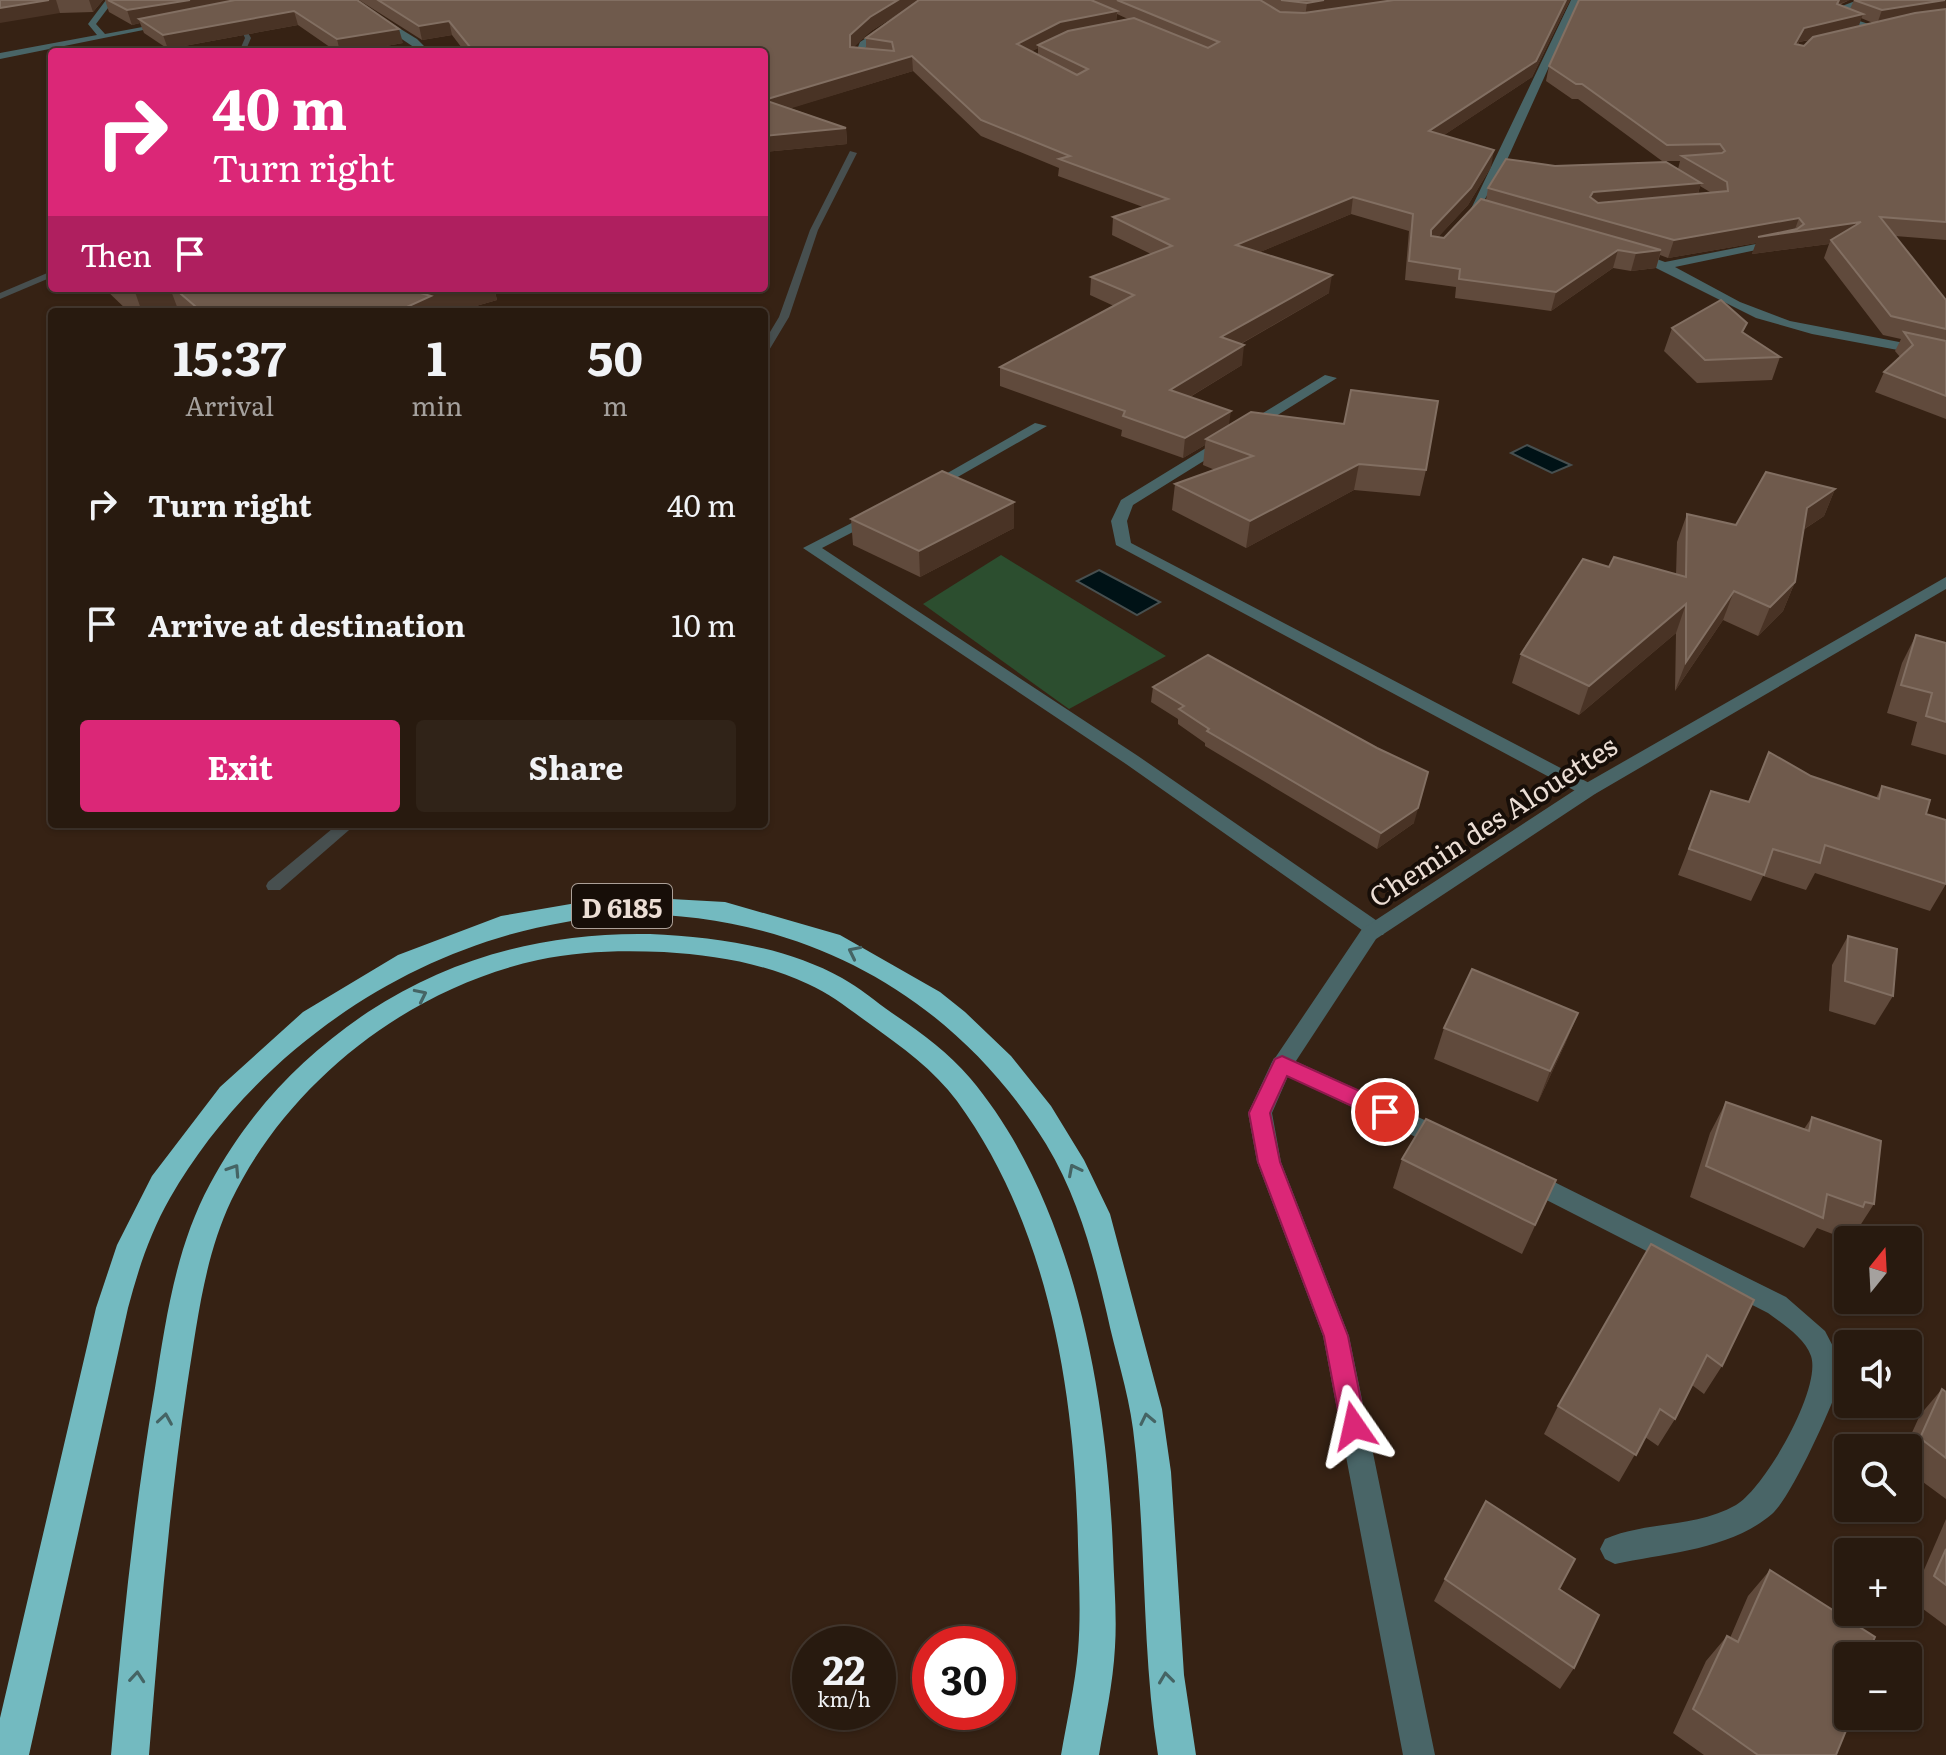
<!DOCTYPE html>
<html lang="en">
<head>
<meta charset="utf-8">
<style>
  body { margin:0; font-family:Literata,serif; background:#302318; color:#f1f3f6; height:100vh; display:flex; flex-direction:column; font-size:30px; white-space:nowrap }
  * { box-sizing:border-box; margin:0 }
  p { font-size:26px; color:#a5a19e }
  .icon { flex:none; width:44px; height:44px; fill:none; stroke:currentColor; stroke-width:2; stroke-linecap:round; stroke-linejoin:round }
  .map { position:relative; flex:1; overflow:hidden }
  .details { position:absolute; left:48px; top:308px; width:720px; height:520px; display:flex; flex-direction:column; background:#281a0f; border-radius:8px; box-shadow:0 2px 6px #0004,0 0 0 2px #44382f }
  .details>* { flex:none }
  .banner { position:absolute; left:48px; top:48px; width:720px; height:244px; border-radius:8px; box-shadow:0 2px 6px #0004,0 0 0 2px #44382f; background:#db2777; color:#fff; overflow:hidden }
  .needle { width:52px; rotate:18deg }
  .tools { position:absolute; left:1834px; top:1226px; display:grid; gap:16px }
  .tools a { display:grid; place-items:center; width:88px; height:88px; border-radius:8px; background:#281a0f; box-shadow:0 2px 6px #0004,0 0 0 2px #44382f; font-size:40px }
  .speed { position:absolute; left:792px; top:1626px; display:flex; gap:16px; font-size:40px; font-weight:700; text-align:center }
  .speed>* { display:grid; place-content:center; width:104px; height:104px; border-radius:50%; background:#281a0f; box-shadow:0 2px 6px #0004,0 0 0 2px #44382f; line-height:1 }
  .speed small { font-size:20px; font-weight:400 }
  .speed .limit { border:12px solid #d22; background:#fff; color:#111 }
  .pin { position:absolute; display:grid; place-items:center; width:68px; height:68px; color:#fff; margin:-34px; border:4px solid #fff; border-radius:50%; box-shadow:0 2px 8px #0007 }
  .me { position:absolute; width:88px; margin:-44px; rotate:349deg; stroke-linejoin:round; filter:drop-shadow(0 0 6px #0008) }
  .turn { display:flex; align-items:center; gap:28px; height:168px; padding:0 32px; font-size:36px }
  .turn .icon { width:104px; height:104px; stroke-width:2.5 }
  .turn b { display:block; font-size:56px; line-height:68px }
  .then { display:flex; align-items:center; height:76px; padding:0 32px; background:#0003; gap:16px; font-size:30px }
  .eta { display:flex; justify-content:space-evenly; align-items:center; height:136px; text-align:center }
  .eta b { font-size:48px; font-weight:700; line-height:56px }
  .action { display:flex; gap:16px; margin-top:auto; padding:16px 32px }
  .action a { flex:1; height:92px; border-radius:8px; background:#db2777; color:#fff; font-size:32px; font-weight:700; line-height:92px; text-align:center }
  .action a+a { background:#302318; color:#f1f3f6 }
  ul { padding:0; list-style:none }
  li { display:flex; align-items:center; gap:24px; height:120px; padding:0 32px }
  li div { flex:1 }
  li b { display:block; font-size:30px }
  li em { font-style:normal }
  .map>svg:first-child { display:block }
  .green { fill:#2c4e2f }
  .water { fill:#001216; stroke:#474f4f; stroke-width:2 }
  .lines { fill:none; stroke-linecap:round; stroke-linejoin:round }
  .stream { fill:#474f4f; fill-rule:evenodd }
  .lane { fill:#496567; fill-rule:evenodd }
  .street { fill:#496567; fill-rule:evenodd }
  .highway { fill:#73bac0; fill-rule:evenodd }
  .wall { fill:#604a3c; fill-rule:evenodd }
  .shaded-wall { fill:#493325 }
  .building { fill:#6f5a4c; stroke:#826f62; stroke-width:2 }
  .oneway { stroke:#456464 }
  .route { fill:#db2777; stroke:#8e194d; stroke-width:2 }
  .labels { text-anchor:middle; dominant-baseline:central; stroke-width:8; stroke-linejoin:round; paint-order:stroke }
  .shield { fill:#170e08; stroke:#aca098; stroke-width:2 }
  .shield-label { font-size:26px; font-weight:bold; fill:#ecded5 }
  .street-label { font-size:28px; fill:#ecded5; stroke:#170e08 }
</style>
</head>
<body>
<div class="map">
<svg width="1946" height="1755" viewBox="0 0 1946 1755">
  <rect width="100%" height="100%" fill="#362214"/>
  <path class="green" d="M1001 555 1166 656 1069 709 923 604Z"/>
  <g class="water">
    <path d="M1527 445 1571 465 1552 473 1511 453Z"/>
    <path d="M1099 570 1160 602 1137 615 1077 581Z"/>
  </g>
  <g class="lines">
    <g class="stream">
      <path d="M239 17 251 38 245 52H239L245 38 236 19Z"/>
      <path d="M850 151 857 153 818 230 789 317 768 352 764 353V342L779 317 810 230Z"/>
      <path d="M52 271V277L0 299V293Z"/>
      <path d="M338 824H356L280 890H268L266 886 268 882Z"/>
    </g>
    <g class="lane">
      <path d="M1325 375 1337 378 1133 505 1127 521 1131 543 1595 786 1597 790 1595 794H1581L1116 545 1111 521 1121 500Z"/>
      <path d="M1035 423 1047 426 935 490 923 487Z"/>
      <path d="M873 512 878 513V519L822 548 1138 756 1383 925 1386 930 1383 935H1369L1126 764 803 548Z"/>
      <path d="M1282 1055 1453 1133 1457 1140 1453 1147 1445 1150 1437 1147 1274 1070 1271 1064 1274 1058Z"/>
      <path d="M1528 1169 1786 1297 1825 1331 1838 1356 1840 1373 1837 1390C1828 1415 1790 1499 1772 1514 1730 1550 1666 1553 1615 1564L1605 1559 1600 1549 1605 1539C1646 1521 1696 1528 1736 1505 1764 1489 1822 1389 1811 1356 1805 1338 1783 1324 1768 1313L1519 1186 1516 1179 1519 1172Z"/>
    </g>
    <g class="street">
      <path d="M106 0H114L96 24 105 34 169 22 173 24 0 59V53L97 35 88 24Z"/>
      <path d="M344 0H353L417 39 430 52H421Z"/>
      <path d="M926 0H935L867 45 861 57 872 59V63L853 60 860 42Z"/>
      <path d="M1571 0H1579L1502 171 1480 207 1495 213 1490 216 1470 211Z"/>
      <path d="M1858 0H1869L1848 10 1844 16 1878 27V31L1835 17 1842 6Z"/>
      <path d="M1781 239 1785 240V244L1675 267 1740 302 1790 321 1946 351V359L1812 334 1756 318 1626 253 1632 250 1665 262Z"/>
      <path d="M1946 577V589L1595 794 1376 939 1292 1067 1272 1113 1281 1162 1349 1336 1435 1755H1403L1323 1336 1257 1162 1248 1113 1271 1064 1362 929 1581 786Z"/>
    </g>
    <g class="highway">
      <path d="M617 896 725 902 840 935 940 992 965 1012 1011 1056 1051 1106 1084 1160 1110 1214 1162 1409 1171 1472 1184 1675 1196 1755H1158C1141 1647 1147 1538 1133 1429 1128 1390 1115 1352 1107 1314 1093 1254 1078 1197 1046 1144 952 992 798 911 620 914 602 914 584 919 566 922 404 949 252 1055 170 1198 150 1233 138 1270 128 1308L29 1755H0V1718L96 1308 117 1245 152 1176 220 1087 303 1012 398 955 501 916Z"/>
      <path d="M650 934C715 937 784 946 842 978 860 988 875 1001 892 1013 920 1032 948 1052 970 1078 1074 1201 1107 1395 1113 1551 1114 1583 1117 1615 1115 1647 1113 1684 1105 1719 1099 1755H1061C1067 1720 1075 1686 1078 1651 1081 1616 1079 1580 1078 1545 1075 1392 1049 1227 957 1101 934 1070 902 1047 870 1024 850 1010 831 994 808 984 763 963 714 955 664 952 622 950 579 951 538 960 409 988 288 1082 231 1201 204 1258 197 1324 187 1386 169 1508 159 1632 149 1755H111C122 1632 134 1510 155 1388 166 1318 176 1247 210 1184 248 1113 301 1057 368 1012 453 956 549 932 650 934Z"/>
    </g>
  </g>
  <g class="wall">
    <path d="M0 0H103L93 12 60 13Z"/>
    <path d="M105 0H357L403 43 352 52H337L298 25 168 49 144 33 140 23 132 25 109 12Z"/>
    <path d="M359 0H1570L1532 77 1444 135 1491 167 1468 205 1438 237 1444 238 1486 200 1488 188 1555 166 1678 169 1680 161H1662L1578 99H1572L1546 81 1549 66 1850 0 1839 5 1850 9 1854 0H1946V240L1895 236 1946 300V419L1875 392 1884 372 1900 357 1895 351 1901 339 1883 335 1824 258 1829 244 1752 254 1756 243 1668 258 1660 255 1656 268 1631 271 1613 268 1551 311 1455 298 1456 287 1405 280 1409 231 1351 214 1260 252 1329 293 1241 344 1242 365 1190 397 1229 425 1426 470 1420 496 1354 490 1246 548 1172 510 1175 484 1215 470 1203 465 1205 445 1183 458 1121 436 1122 430 1000 386V367L1114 306 1090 295 1091 277 1151 254 1112 235 1113 217 1143 207 1058 176 1059 168 981 136 913 71 790 108 846 128 847 144 764 152V52H465L452 35 422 40ZM908 8 866 38V49L853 47 871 31ZM1117 14 1128 19 1116 21ZM1861 18 1873 23 1858 26ZM1810 40 1804 46 1798 45 1799 42ZM1038 48V55L1032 51ZM1700 186 1710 192 1698 194Z"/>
    <path d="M104 288H494L497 300 455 312H129Z"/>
    <path d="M1672 328 1743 333 1780 357 1772 380 1697 383 1664 351Z"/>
    <path d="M1835 489 1824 516 1803 530 1795 582 1783 611 1758 636 1723 620 1675 691 1676 633 1579 715 1512 683 1521 654 1609 567 1676 575 1677 542 1687 514 1736 525Z"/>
    <path d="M1014 502V528L920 577 853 545 851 519Z"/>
    <path d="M1916 635 1946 643V755L1911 745 1917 722 1887 713 1902 663Z"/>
    <path d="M1153 687 1414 823 1377 849 1205 746V743L1178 724V719L1151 702Z"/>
    <path d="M1769 752 1811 776 1876 798 1882 786 1926 814 1946 884 1930 911 1815 873 1806 890 1763 876 1751 901 1678 875 1711 791 1748 802Z"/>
    <path d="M1848 936 1893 996 1875 1025 1829 1011 1832 965Z"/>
    <path d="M1578 1013 1565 1044 1538 1102 1434 1059 1444 1028Z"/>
    <path d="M1726 1102 1804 1129 1812 1117 1874 1204 1854 1235 1846 1233 1843 1238 1817 1228 1804 1248 1690 1197 1710 1133Z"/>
    <path d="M1402 1159 1556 1180 1522 1254 1393 1188Z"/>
    <path d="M1651 1244 1722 1366 1704 1394 1692 1385 1675 1419 1658 1446 1645 1437 1619 1482 1544 1434 1558 1406Z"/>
    <path d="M1942 1389 1946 1392V1499L1908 1471V1448H1905L1920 1415Z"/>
    <path d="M1946 1519V1626L1911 1600Z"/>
    <path d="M1770 1570 1848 1656 1836 1755H1704L1673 1733 1706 1661 1727 1636 1730 1638 1748 1596Z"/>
    <path d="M1445 1579 1559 1589 1574 1668 1560 1689 1434 1601Z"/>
  </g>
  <g class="shaded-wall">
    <path d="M49 0H56L60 13 0 23V8Z"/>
    <path d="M89 0H103L93 12Z"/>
    <path d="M190 0H276L139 19 140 23 132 25 127 10Z"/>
    <path d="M898 0H921L871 31 851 50V62L850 35 870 17Z"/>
    <path d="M1324 0H1406L1305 17 1307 3Z"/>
    <path d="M1566 0H1570L1532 77 1426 147 1429 131Z"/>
    <path d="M1839 0H1850L1839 4 1832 18Z"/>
    <path d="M1946 0V12L1877 24 1882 10Z"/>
    <path d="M294 11 298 25 168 49 163 35Z"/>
    <path d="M1117 11 1116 25 1038 45V48L1017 59V44L1060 22Z"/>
    <path d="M1863 14 1858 28 1799 42 1790 59 1795 44 1804 28Z"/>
    <path d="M449 21 452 35 422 40 419 26Z"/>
    <path d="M399 29 403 43 352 52H340L337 39Z"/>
    <path d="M912 56 913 71 766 116 764 100Z"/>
    <path d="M846 128 847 144 764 152V136Z"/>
    <path d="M1494 150 1491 167 1468 205 1428 248 1431 230Z"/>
    <path d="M1701 183 1696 200 1589 209 1590 197 1593 192Z"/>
    <path d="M1353 197 1351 214 1234 263 1236 245Z"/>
    <path d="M1799 218 1794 232 1861 222 1831 240 1829 244 1752 254 1756 243 1668 258 1674 240Z"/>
    <path d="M1618 250 1613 268 1551 311 1556 292Z"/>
    <path d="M1661 250 1656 268 1631 271 1636 253Z"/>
    <path d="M1332 275 1329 293 1219 356 1221 337Z"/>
    <path d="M150 288H170L179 312H142L135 292Z"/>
    <path d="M397 288H494L497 300 455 312H396Z"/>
    <path d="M1244 345 1242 365 1168 410 1170 390Z"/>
    <path d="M1231 411 1228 431 1206 439 1205 445 1183 458 1185 438Z"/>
    <path d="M1359 464 1354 490 1246 548 1250 521Z"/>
    <path d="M1835 489 1824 516 1795 535 1807 508Z"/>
    <path d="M1014 502V528L920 577 919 551Z"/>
    <path d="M1795 582 1783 611 1758 636 1770 607Z"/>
    <path d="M1734 591 1723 620 1675 691 1686 662Z"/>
    <path d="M1686 604 1676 633 1579 715 1589 686Z"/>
    <path d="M1424 787 1414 823 1377 849 1381 833Z"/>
    <path d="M1578 1013 1565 1044 1538 1102 1550 1071Z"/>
  </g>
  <g class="building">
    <path d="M0 0H49L0 8Z"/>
    <path d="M108 0H190L127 10Z"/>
    <path d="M235 0H357L399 29 337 39 294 11 163 35 139 19Z"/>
    <path d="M378 0H898L870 17 850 35V47L894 51 892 42 866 38 919 0H1091L1117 11 1060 22 1017 44 1077 75 1088 69 1038 45 1068 31 1134 18 1208 48 1219 42 1117 0H1260L1280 12 1304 13 1394 0H1566L1536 61 1429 131 1494 150 1471 188 1431 230V236L1444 238 1481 199 1661 250 1636 253 1618 250 1556 292 1459 279 1460 269 1409 261 1413 214 1353 197 1236 245 1332 275 1221 337 1244 345 1170 390 1231 411 1185 438 1123 416 1125 411 1000 367 1134 295 1091 277 1172 246 1113 217 1168 199 1059 159 1070 156 981 120 912 56 764 100 846 128 764 136V52H474L449 21 419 26Z"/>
    <path d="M1281 0H1324L1307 3Z"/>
    <path d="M1579 0H1839L1837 4 1863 14 1804 28 1795 44 1804 46 1813 37 1915 13 1946 9V222L1880 217 1946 300V329L1891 316 1831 240 1861 222 1758 237 1797 229 1804 224 1799 218 1674 240 1488 188 1506 159 1555 166 1666 162 1701 183 1593 192 1590 197 1598 203 1728 191 1727 182 1682 156 1722 153 1725 151 1720 144 1667 145 1582 84H1576L1549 66Z"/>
    <path d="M1854 0H1945L1882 10Z"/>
    <path d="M131 288H150L135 292Z"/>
    <path d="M174 288H403L431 296 396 312H202Z"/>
    <path d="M1721 300 1747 323 1742 332 1780 357 1705 360 1672 328Z"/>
    <path d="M1904 332 1946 341V396L1884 372 1913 345Z"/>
    <path d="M1351 390 1438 401 1426 470 1359 464 1250 521 1175 484 1253 456 1206 439 1251 412 1344 424Z"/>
    <path d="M942 471 1014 502 919 551 851 519Z"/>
    <path d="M1766 472 1835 489 1807 508 1795 582 1770 607 1734 591 1686 662V604L1589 686 1521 654 1583 559 1609 567 1614 557 1686 577 1687 514 1736 525Z"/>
    <path d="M1916 635 1946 643V722L1926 716 1932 693 1901 685Z"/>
    <path d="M1208 655 1377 748 1428 772 1418 808 1381 833 1207 731 1209 729 1179 709 1184 706 1153 687Z"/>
    <path d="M1769 752 1811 776 1879 799 1882 786 1930 800 1926 814 1946 820V884L1825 845 1820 863 1773 849 1764 875 1689 849 1711 791 1749 802Z"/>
    <path d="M1848 936 1897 949 1893 996 1845 981Z"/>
    <path d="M1472 969 1578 1013 1550 1071 1444 1028Z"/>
    <path d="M1726 1102 1809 1131 1812 1117 1881 1141 1874 1204 1865 1202 1863 1207 1827 1194 1823 1218 1706 1166Z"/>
    <path d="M1426 1119 1556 1180 1535 1225 1402 1159Z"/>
    <path d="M1651 1244 1754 1300 1722 1366 1707 1355 1675 1419 1660 1409 1636 1455 1558 1406Z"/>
    <path d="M1942 1389 1946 1392V1458L1920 1438Z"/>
    <path d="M1486 1501 1575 1559 1559 1589 1599 1615 1574 1668 1445 1579Z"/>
    <path d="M1946 1549V1585L1934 1576Z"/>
    <path d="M1770 1570 1875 1637 1867 1656H1848V1716H1852L1836 1755H1758L1693 1709 1727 1636 1738 1642Z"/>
  </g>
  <defs><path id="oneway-chevron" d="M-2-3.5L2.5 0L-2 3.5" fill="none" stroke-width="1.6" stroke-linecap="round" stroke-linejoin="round" transform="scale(2)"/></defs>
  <g class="oneway">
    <use href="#oneway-chevron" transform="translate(854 952) rotate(-154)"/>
    <use href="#oneway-chevron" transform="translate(421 995) rotate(-26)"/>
    <use href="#oneway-chevron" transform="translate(234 1170) rotate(-57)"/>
    <use href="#oneway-chevron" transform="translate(1074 1170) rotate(-117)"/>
    <use href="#oneway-chevron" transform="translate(165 1419) rotate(-81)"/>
    <use href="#oneway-chevron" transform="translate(1147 1419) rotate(-102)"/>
    <use href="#oneway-chevron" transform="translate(137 1677) rotate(-85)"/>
    <use href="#oneway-chevron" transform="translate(1166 1678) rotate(-97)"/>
  </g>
  <path class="route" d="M1282 1056 1393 1106 1396 1112 1385 1121 1378 1118 1287 1076 1270 1113 1280 1162 1348 1336 1366 1426 1362 1435 1354 1438 1345 1435 1341 1426 1324 1336 1258 1162 1249 1113 1275 1059Z"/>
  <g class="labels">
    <rect class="shield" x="572" y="884" width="100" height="44" rx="6"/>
    <g class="shield-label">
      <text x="622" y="906">D 6185</text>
    </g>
    <g class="street-label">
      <text transform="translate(1492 820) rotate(-33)">Chemin des Alouettes</text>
    </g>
  </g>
</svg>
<div class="tools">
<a><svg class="needle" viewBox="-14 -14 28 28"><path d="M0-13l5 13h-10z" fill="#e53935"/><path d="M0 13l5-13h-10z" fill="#a5a19e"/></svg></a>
<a><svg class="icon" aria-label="sound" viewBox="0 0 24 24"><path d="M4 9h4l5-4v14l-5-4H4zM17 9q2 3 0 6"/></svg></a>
<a><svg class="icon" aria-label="search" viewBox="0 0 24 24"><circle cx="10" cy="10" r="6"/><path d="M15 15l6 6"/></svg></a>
<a>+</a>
<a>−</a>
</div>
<div class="speed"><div>22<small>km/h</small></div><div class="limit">30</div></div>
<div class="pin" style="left:1385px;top:1112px;background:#d93025"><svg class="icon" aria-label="arrive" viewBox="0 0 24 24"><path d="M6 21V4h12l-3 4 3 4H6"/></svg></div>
<svg class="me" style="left:1354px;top:1426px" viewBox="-20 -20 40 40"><path d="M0-17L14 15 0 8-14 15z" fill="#db2777" stroke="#fff" stroke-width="4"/></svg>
<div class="banner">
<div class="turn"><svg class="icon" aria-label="right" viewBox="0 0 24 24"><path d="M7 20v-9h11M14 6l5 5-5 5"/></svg><div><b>40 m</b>Turn right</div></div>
<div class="then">Then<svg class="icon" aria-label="arrive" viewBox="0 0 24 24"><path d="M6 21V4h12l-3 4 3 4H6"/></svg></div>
</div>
<section class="details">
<div class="eta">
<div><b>15:37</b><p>Arrival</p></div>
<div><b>1</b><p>min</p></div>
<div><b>50</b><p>m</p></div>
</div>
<ul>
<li><svg class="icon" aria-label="right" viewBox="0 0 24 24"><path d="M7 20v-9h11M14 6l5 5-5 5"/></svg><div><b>Turn right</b></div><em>40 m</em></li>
<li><svg class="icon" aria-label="arrive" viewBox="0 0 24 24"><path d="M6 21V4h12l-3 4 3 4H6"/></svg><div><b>Arrive at destination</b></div><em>10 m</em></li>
</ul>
<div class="action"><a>Exit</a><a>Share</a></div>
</section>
</div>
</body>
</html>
